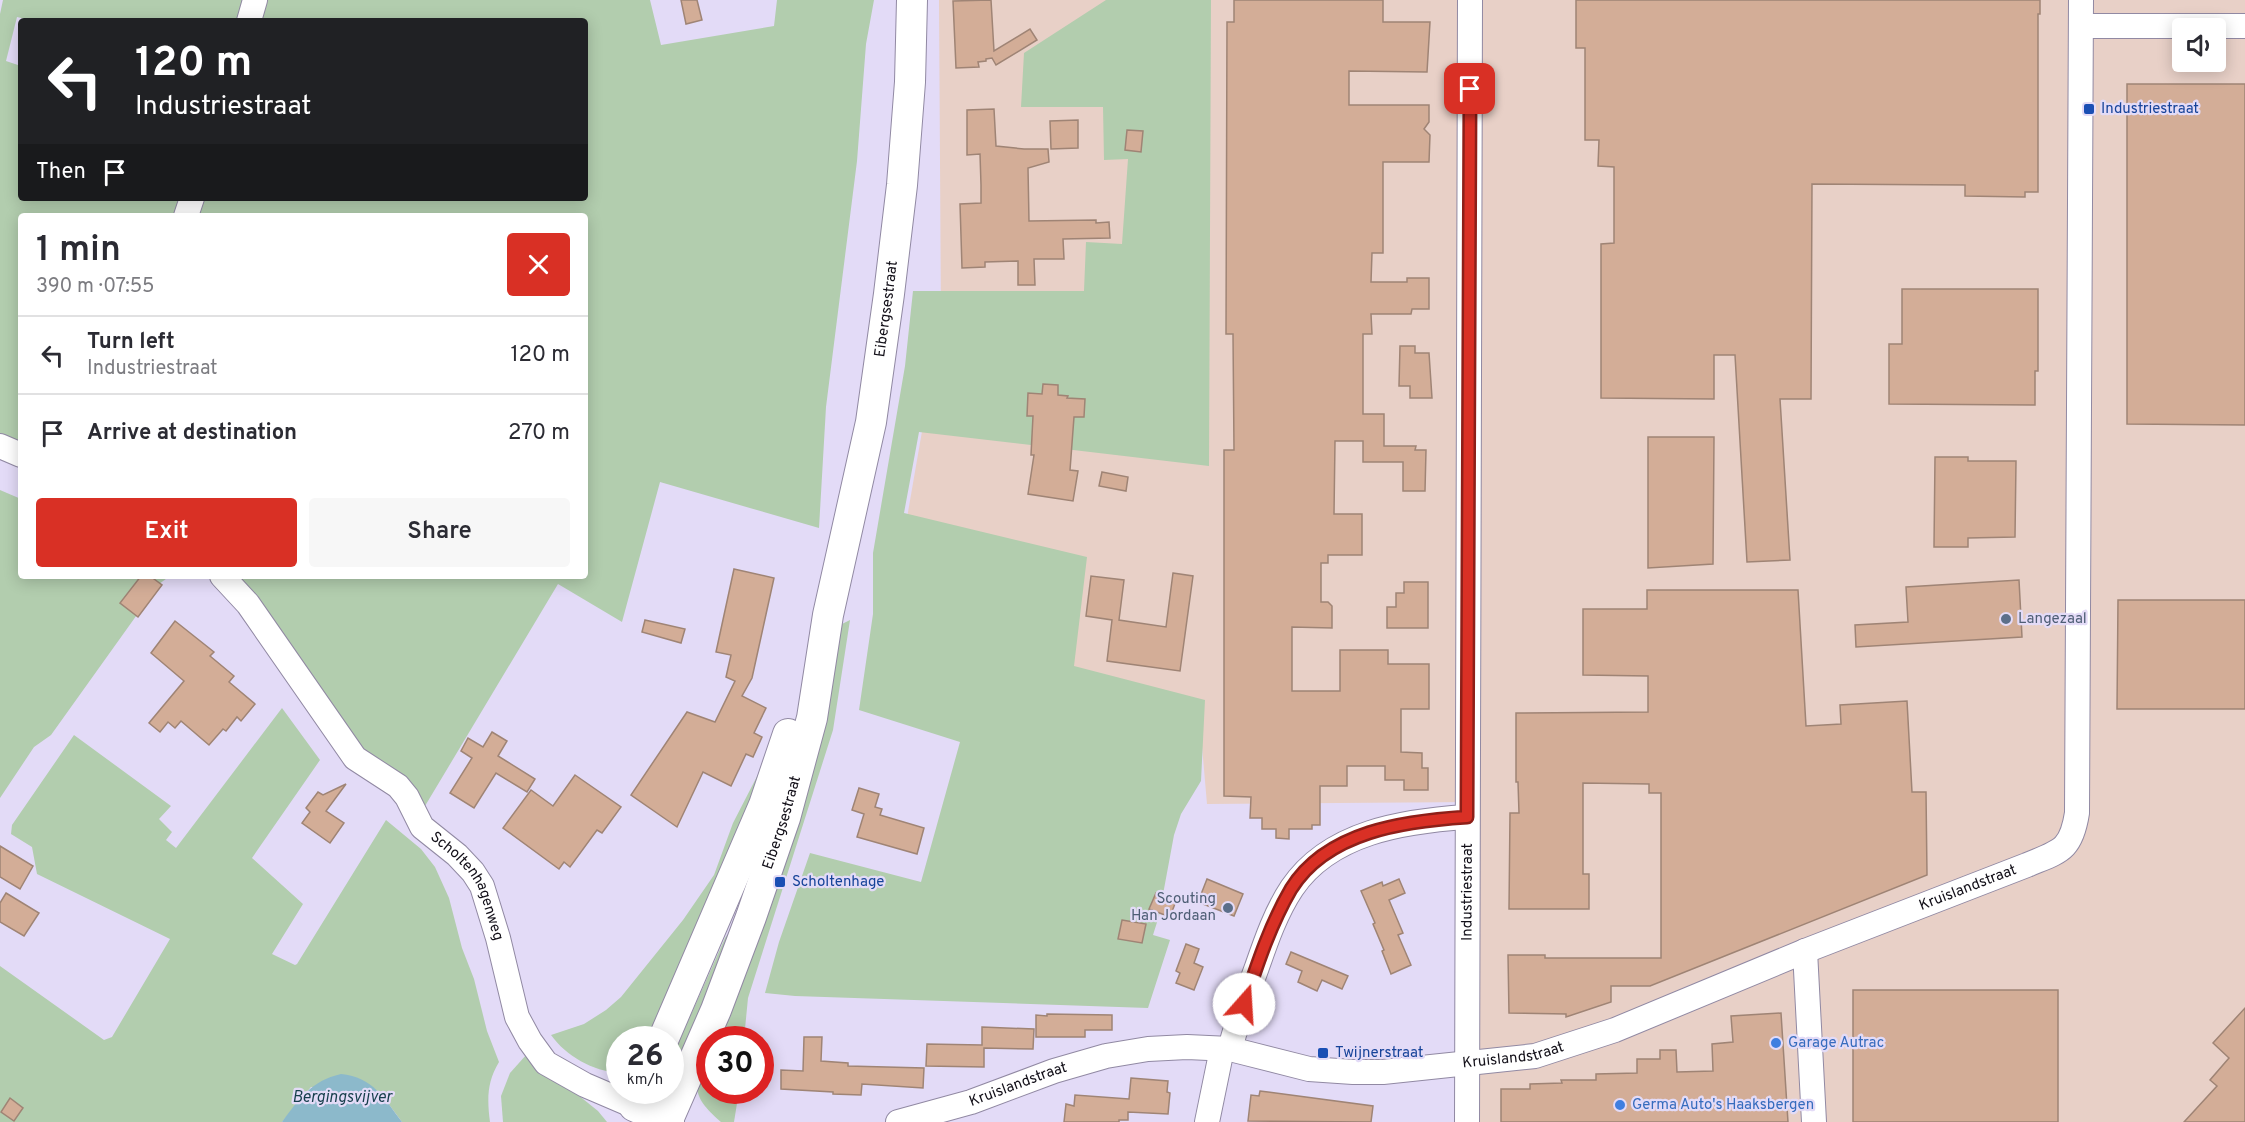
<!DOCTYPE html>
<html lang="en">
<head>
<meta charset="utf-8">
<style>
  body { margin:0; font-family:Overpass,sans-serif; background:#f7f7f7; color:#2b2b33; height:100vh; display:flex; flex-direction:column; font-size:22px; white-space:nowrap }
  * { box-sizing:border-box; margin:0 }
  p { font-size:20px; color:#7c7c81 }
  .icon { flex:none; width:33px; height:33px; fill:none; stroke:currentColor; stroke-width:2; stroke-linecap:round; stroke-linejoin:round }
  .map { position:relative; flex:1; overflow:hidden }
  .details { position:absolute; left:18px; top:213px; width:570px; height:366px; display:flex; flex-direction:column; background:#fff; border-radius:6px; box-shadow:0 3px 15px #0003 }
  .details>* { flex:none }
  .guide { position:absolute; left:18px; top:18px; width:570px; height:183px; border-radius:6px; box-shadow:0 3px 15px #0003; background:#202124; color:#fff; overflow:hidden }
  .controls { position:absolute; left:2172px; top:18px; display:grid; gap:12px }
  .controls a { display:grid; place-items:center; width:54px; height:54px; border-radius:6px; background:#fff; box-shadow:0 3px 15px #0003; font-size:30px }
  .speed { position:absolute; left:606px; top:1026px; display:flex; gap:12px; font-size:30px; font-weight:700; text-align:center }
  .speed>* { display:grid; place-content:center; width:78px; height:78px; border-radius:50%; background:#fff; box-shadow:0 3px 15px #0003; line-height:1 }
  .speed small { font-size:15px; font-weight:400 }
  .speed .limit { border:9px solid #d22; background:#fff; color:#111 }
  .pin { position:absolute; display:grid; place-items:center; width:51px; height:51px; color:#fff; margin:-26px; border-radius:12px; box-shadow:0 3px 9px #0006 }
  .me { position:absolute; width:66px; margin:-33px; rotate:19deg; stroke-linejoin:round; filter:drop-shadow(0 0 4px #0008) }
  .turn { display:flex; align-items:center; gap:21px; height:126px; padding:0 18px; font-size:27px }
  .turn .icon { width:78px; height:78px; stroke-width:2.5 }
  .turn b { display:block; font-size:42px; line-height:51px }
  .then { display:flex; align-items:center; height:57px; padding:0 18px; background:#0003; gap:12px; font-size:22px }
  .round { display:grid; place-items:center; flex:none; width:63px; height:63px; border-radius:6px; background:#f7f7f7 }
  .head { display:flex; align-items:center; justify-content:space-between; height:102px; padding:0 18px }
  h1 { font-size:36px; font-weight:600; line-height:45px }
  .action { display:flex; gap:12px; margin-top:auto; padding:12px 18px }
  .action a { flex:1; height:69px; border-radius:6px; background:#d93025; color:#fff; font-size:24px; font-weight:600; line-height:69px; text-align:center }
  .action a+a { background:#f7f7f7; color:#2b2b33 }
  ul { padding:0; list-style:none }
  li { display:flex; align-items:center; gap:18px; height:78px; padding:0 18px; border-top:2px solid #e1e1e2 }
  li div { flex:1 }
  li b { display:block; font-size:22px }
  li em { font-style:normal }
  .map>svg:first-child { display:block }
  .industrial { fill:#e8d0c7; fill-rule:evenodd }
  .green { fill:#b2cdae }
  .water { fill:#8cb9cb }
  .building { fill:#d3ad97; stroke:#9f8475; stroke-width:1.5 }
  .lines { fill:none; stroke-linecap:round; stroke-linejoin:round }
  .minor-casing { stroke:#9189a3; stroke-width:26 }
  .major-casing { stroke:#9189a3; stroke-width:32 }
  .minor { stroke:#fff; stroke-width:24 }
  .major { stroke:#fff; stroke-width:30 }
  .route-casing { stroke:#8d1f18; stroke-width:15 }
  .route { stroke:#d93025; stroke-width:10 }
  .transit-dot { fill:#1a4fb4; stroke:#e3dbf7; stroke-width:2 }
  .service-dot { fill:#5c6f8a; stroke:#e3dbf7; stroke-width:2 }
  .shop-dot { fill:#3f7fe0; stroke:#e3dbf7; stroke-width:2 }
  .labels { text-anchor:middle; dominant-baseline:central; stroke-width:4.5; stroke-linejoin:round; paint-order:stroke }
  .transit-label { font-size:15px; fill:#164399; stroke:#e3dbf7; text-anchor:start }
  .street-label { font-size:15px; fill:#120f18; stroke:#e3dbf7 }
  .service-label { font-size:15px; fill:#4e5e75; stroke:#e3dbf7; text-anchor:start }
  .shop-label { font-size:15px; fill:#366cbe; stroke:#e3dbf7; text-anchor:start }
  .water-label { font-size:16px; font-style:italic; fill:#153e4b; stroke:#e3dbf7 }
</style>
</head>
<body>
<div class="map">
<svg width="2245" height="1122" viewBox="0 0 2245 1122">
  <rect width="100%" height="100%" fill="#e3dbf7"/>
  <path class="industrial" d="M939 0H2245V1122H1468L1475 802 1207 804 1200 723 887 633 941 322ZM2182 28H2216V62H2182Z"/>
  <g class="green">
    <path d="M3 0H243L236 21H33L17 17 6 61 21 66V198H180L174 216H21V457L0 450V14Z"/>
    <path d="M259 0H650L661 45 774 26 777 0H874L866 44 857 161 826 407 819 528 660 482 622 622 558 584 425 806 362 752 237 576H585V216H191L197 198H585V21H253Z"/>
    <path d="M1106 0H1211L1209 466 919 432 904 513 1087 557 1074 666 1205 700 1201 781 1181 814 1174 835 1159 916 1153 935 1170 940 1148 1008 795 996 765 993 779 942 810 853 921 882 960 742 859 710 873 614V553L905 366 913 291H1084L1086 242 1122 244 1128 159 1104 160 1103 107H1021L1024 53Z"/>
    <path d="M0 490 21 499V576H170L159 584 51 735 34 747 0 798Z"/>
    <path d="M850 620 833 730 748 998 744 1039 713 1040 840 625Z"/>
    <path d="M282 708 320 760 252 858 303 904 272 954 295 965 297 964 386 820 421 849 435 867 449 898 462 948 474 979 487 1031 499 1062C487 1082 487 1099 490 1122H402L382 1095 311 1087 282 1122H0V966L104 1040 112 1037 170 939 37 874 32 847 11 834 12 825 74 735 171 806 159 819 172 832 166 840 176 848Z"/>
    <path d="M784 724 654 1039 620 1040 619 1073C593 1071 566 1056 551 1035L584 1024 606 1010 621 997 683 920 714 875 733 823Z"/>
    <path d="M740 916 671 1089 670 1062 677 1046 725 938Z"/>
    <path d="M709 1048 710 1090 739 1091 734 1122H721C688 1093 695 1085 709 1048Z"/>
    <path d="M527 1054 598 1111 607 1122H503L501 1096 510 1073Z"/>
  </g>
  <path class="water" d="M341 1074C373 1077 384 1098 402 1122H282C300 1098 311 1081 341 1074Z"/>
  <g class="building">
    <path d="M681 0H697L702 20 686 24Z"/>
    <path d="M991 0 994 51 1030 29 1037 40 996 65 992 58 986 59V61L978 62 979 67 956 68 953 1Z"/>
    <path d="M1234 0H1383V22H1430L1427 72 1349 71V105H1429V122L1424 129 1430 135 1429 162H1383V253H1372L1371 282H1407V278H1429V309H1412L1411 314H1371L1372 334H1363V414H1384V446H1416L1415 450H1426L1425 491H1403V462H1363V441H1335L1334 514H1362V555H1328V563H1321V602H1328L1332 606V628L1292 627V691H1340V650H1388V664H1429V709H1401V752L1422 753V768H1428V790H1404V780H1385V766H1347V786H1320V825H1312V829H1289V839L1276 838V829H1262V818H1250L1251 797 1224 796V450H1234L1233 334H1226L1227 22H1234Z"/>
    <path d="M1576 0H2040V14H2038V192H2025V197L1965 196V185L1812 184 1811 399H1780L1790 560 1747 562 1735 355H1714V399L1601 398V244L1614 243V167L1598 166 1599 140H1585V48H1576Z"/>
    <path d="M2127 84H2245V425L2127 424Z"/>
    <path d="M994 109 996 146 1024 149H1048L1049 162 1028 168 1029 221 1096 220V223L1109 222 1110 238 1063 239 1064 259H1034L1035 285H1018V261L985 262V267L962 268 960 204 981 203V185L980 154 967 155V110Z"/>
    <path d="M1078 120V148L1051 149 1050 121Z"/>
    <path d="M1127 130 1143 131 1141 152 1125 150Z"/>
    <path d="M1902 289H2038V371H2035V405L1889 404V344H1902Z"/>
    <path d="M1400 346H1415V353H1429L1432 398H1410V386H1399Z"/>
    <path d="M1043 384 1058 385V395L1068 396 1067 398 1085 399 1084 417H1074L1070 470 1078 471 1073 501 1028 494 1034 455H1031L1033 416H1027L1028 393 1042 394Z"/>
    <path d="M1648 437H1714L1713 564 1648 568Z"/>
    <path d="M1935 457H1968V461H2016L2015 537 1968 538V547H1934Z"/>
    <path d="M1102 472 1128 477 1126 491 1099 486Z"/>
    <path d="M734 569 774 578 752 678 742 696 766 708 754 733 762 737 753 757 746 754 731 786 703 772 677 827 631 795 687 712 715 722 735 681 726 677 731 655 716 652Z"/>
    <path d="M1173 573 1193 576 1180 671 1107 661 1112 620 1086 616 1091 576 1124 580 1119 620 1166 627Z"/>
    <path d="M141 576H150L162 585 138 617 120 603Z"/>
    <path d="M2019 580 2022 637 1856 647 1855 625 1908 622 1906 587Z"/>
    <path d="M1404 582H1428V628H1387V607H1396V593H1404Z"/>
    <path d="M1647 590H1798L1806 726 1841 724 1840 705 1907 701 1912 792H1926L1927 875 1650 986H1611V1002L1566 1017V1014L1509 1013 1508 955H1545V958H1661V793H1649V784L1583 783V874H1589V909H1509L1510 813H1519L1518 782H1516V713L1648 712V676L1583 675V609H1647Z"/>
    <path d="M2118 600H2245V709H2117Z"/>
    <path d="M645 620 685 629 681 643 642 632Z"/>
    <path d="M175 621 214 652 210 656 234 676 229 682 255 704 241 721 237 717 226 731 223 729 209 745 181 721 175 728 168 722 160 732 149 723 184 681 151 653Z"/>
    <path d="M492 732 507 741 498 756 535 779 527 792 496 773 474 808 450 793 472 758 461 751 468 738 483 747Z"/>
    <path d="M575 775 621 807 602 833 597 830 570 867 564 862 559 869 503 828 531 790 553 806Z"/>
    <path d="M346 784 326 811 344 823 330 843 302 823 310 812 306 808 318 792 323 795Z"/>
    <path d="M859 788 879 794 875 807 882 809 880 815 924 828 917 854 857 837 864 814 852 810Z"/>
    <path d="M0 846 33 866 20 889 0 877Z"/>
    <path d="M1207 879 1243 894 1234 916 1198 902Z"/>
    <path d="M1399 879 1405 893 1389 900 1403 933 1398 935 1411 965 1391 974 1382 951 1384 950 1373 924 1375 923 1361 891 1382 882 1383 886Z"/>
    <path d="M6 893 39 913 24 936 0 922V903Z"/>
    <path d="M1156 893 1176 901 1170 917 1149 909Z"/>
    <path d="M1122 920 1146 924 1142 943 1118 939Z"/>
    <path d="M1186 944 1199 949 1194 963 1203 967 1194 990 1176 983 1180 973 1176 971Z"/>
    <path d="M1291 952 1348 976 1342 989 1322 980 1317 991 1298 982 1302 971 1286 964Z"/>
    <rect x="1853" y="990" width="205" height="132"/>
    <path d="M2245 1008V1122H2184L2217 1086 2210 1080 2229 1058 2213 1043Z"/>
    <path d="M1781 1013 1788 1122H1501V1089H1530V1084L1562 1083 1561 1080H1596V1074L1637 1073V1059H1660V1050H1676L1677 1072 1713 1071 1712 1044 1733 1042 1731 1016Z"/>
    <path d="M1047 1014 1112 1015V1030H1085V1037H1036V1015L1047 1016Z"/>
    <path d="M982 1027 1034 1029 1033 1049 984 1048V1067L926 1066 927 1044 982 1045Z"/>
    <path d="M804 1037H822L821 1061 848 1063V1066L924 1068 923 1088 862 1084 861 1095 833 1094V1092L781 1089V1070L803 1071Z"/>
    <path d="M1131 1078 1168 1081 1167 1092 1170 1093 1168 1114 1128 1112V1120H1119V1122H1064L1066 1104 1074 1106 1075 1095 1129 1099Z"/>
    <path d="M1260 1091 1373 1106 1371 1122 1248 1121 1251 1095 1259 1096Z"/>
    <path d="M10 1098 23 1108 14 1121 1 1112Z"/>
  </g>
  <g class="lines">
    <defs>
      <g id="minor">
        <path d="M249 21 255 0"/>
        <path d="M2081 26H2245"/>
        <path d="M186 216 192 198"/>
        <path d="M0 446 21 455"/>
        <path id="s1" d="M222 576 248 604 355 758 398 786 407 797 422 827 457 855 473 872 482 886 498 938 517 1017 530 1041 546 1063 585 1085 634 1106"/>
        <path d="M1805 951 1814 1122"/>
        <path d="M1230 1049C1237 1021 1247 994 1257 967 1266 941 1276 912 1292 888 1330 832 1404 821 1467 817"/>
        <path id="s2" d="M898 1122 971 1102 1054 1071 1106 1056 1148 1049 1187 1047 1230 1049 1309 1069 1353 1072H1383L1535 1056 1615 1030 1805 951 2027 865C2060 851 2071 851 2077 813L2081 0"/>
        <path d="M1207 1122 1222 1049"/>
        <path id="s3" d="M1467 1122 1470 0"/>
      </g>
      <g id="major">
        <path d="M663 1040 764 805 788 734"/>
        <path d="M634 1106 669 1122"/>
        <path id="s4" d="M667 1122 716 1010 751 917 785 818 812 718 828 615 871 422 889 294 902 185 910 82 912 0"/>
      </g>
    </defs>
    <use href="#minor" class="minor-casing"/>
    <use href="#major" class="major-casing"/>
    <use href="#minor" class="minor"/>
    <use href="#major" class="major"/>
  </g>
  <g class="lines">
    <defs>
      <path id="route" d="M1244 1004C1257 965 1270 925 1291 889 1327 831 1405 821 1467 817L1470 89"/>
    </defs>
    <use href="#route" class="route-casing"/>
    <use href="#route" class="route"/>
  </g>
  <g class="transit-dot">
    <rect x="2083" y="103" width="12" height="12" rx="3"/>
    <rect x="774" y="876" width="12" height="12" rx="3"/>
    <rect x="1317" y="1047" width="12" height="12" rx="3"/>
  </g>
  <g class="service-dot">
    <circle cx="2006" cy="619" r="6"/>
    <circle cx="1228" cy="908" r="6"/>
  </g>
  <g class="shop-dot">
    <circle cx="1776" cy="1043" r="6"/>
    <circle cx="1620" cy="1105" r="6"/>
  </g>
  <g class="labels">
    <g class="transit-label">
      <text x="2101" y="109">Industriestraat</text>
      <text x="792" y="882">Scholtenhage</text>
      <text x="1335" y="1053">Twijnerstraat</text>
    </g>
    <g class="street-label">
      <text stroke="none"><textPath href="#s4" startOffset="846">Eibergsestraat</textPath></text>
      <text stroke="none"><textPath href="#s4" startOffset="321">Eibergsestraat</textPath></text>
      <text stroke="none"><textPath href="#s2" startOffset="1116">Kruislandstraat</textPath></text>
      <text stroke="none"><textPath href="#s1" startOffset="402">Scholtenhagenweg</textPath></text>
      <text stroke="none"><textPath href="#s3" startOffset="230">Industriestraat</textPath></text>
      <text stroke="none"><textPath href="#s2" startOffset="630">Kruislandstraat</textPath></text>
      <text stroke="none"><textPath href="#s2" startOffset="126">Kruislandstraat</textPath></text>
    </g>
    <g class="service-label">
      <text x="2018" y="619">Langezaal</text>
      <text x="1216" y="899" text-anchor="end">Scouting<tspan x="1216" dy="17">Han Jordaan</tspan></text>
    </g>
    <g class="shop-label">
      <text x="1788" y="1043">Garage Autrac</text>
      <text x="1632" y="1105">Germa Auto's Haaksbergen</text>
    </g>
    <g class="water-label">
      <text x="342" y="1098">Bergingsvijver</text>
    </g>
  </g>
</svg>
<div class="controls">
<a><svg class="icon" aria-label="sound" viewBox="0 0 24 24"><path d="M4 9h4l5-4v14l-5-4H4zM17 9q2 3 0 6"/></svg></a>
</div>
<div class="speed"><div>26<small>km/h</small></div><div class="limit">30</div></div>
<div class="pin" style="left:1470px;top:89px;background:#d93025"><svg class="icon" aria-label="arrive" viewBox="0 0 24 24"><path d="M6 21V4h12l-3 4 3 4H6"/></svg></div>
<svg class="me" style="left:1244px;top:1004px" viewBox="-20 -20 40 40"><circle r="19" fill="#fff"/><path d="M0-13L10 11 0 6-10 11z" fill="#d93025"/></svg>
<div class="guide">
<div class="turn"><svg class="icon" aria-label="left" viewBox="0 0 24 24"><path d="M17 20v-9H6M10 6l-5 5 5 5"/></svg><div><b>120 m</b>Industriestraat</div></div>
<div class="then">Then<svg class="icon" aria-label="arrive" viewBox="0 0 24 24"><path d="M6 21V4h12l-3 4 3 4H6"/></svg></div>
</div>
<section class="details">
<div class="head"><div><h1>1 min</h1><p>390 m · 07:55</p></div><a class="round" style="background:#d93025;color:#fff"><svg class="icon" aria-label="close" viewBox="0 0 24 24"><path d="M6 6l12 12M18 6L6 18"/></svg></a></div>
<ul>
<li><svg class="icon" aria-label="left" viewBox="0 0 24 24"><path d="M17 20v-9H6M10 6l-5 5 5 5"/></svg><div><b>Turn left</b><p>Industriestraat</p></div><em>120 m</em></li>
<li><svg class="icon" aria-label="arrive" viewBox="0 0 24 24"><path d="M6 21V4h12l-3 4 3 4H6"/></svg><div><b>Arrive at destination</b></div><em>270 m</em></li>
</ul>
<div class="action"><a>Exit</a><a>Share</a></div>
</section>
</div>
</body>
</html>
